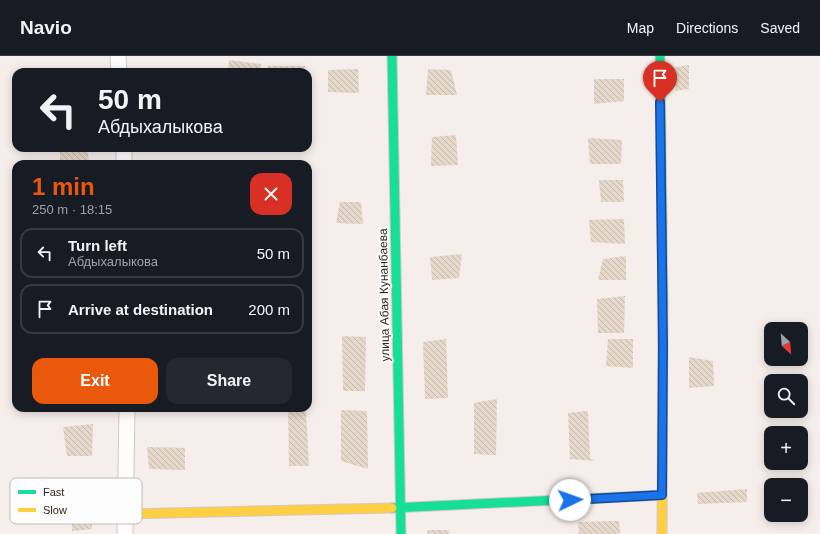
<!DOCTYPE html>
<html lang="en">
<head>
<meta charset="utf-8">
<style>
  body { margin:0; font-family:Helvetica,sans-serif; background:#242831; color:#f1f3f6; height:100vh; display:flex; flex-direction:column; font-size:15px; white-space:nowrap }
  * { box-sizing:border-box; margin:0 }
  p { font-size:13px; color:#9ea1a6 }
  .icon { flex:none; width:22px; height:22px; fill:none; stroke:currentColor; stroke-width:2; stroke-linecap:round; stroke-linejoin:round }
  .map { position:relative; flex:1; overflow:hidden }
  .details { position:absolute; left:12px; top:104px; width:300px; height:252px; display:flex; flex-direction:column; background:#171b24; border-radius:12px; box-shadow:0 2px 10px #0003 }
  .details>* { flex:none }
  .banner { position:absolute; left:12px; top:12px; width:300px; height:84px; border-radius:12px; box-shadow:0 2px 10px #0003; background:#171b24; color:#f1f3f6; overflow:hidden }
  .needle { width:26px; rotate:154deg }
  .fabs { position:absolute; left:764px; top:266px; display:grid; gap:8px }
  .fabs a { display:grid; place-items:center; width:44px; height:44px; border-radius:8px; background:#171b24; box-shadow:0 2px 10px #0003; font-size:20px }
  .pin { position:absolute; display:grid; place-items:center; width:34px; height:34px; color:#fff; margin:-41px -17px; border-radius:50% 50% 50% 0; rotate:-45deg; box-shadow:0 0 4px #0007 }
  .pin .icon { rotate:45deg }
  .me { position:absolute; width:44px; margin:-22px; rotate:87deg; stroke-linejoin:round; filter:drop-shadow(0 0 3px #0008) }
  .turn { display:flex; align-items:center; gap:14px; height:84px; padding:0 20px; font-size:18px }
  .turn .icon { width:52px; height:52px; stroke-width:2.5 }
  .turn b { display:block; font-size:28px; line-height:34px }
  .round { display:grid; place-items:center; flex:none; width:42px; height:42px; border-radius:12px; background:#242831 }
  .summary { display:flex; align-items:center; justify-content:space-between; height:68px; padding:0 20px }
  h1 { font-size:24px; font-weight:700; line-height:30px; color:#ea580c }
  .action { display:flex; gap:8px; margin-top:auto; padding:8px 20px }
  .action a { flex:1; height:46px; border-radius:12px; background:#ea580c; color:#fff; font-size:16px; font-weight:700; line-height:46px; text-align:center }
  .action a+a { background:#242831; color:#f1f3f6 }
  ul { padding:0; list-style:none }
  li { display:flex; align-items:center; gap:12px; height:50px; margin:0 8px 6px; padding:0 12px; border:2px solid #363941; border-radius:12px }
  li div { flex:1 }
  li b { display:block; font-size:15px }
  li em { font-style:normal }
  header { display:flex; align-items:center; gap:24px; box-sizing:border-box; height:56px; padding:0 20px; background:#171b24; border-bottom:1px solid #363941 }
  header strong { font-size:19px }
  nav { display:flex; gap:22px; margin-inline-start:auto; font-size:14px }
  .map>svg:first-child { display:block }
  .building { fill:url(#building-back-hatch) }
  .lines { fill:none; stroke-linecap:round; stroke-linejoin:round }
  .street-casing { stroke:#d4c9c3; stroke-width:17 }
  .fast-casing { stroke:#d4c9c3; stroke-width:11 }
  .slow-casing { stroke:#d4c9c3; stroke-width:11 }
  .street { stroke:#fefcfc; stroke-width:15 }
  .fast { stroke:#16e098; stroke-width:9 }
  .slow { stroke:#ffcf43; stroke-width:9 }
  .route-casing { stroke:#114b97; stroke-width:10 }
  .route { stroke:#1a73e8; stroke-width:7 }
  .labels { text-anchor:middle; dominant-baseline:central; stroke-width:4; stroke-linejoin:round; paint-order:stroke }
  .street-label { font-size:12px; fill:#31241b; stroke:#fdfdfd }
  .key { fill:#fdfdfd; stroke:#c0bcb9; stroke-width:1 }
  .key-label { font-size:11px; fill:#31241b }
</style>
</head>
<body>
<header>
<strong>Navio</strong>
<nav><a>Map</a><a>Directions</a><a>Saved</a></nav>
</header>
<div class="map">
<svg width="820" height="478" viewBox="0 0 820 478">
  <defs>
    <pattern id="building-back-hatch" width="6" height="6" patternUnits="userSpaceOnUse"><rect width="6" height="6" fill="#e5d7ca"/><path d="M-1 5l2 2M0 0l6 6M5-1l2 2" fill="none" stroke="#c5b8ad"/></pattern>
  </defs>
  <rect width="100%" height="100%" fill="#f6eeea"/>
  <g class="building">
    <path d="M229 4 261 8 260 16H228Z"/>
    <path d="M689 9V33L676 35 672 12Z"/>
    <path d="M268 10H305L304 16H268Z"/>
    <path d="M358 13 359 37 328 36V14Z"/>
    <path d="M428 13 451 14 457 39H426Z"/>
    <path d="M594 23H624V45L594 48Z"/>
    <path d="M456 79 458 109 431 110 432 81Z"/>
    <path d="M588 82 622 84 621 108H590Z"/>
    <path d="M60 95 88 96 89 108H60Z"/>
    <path d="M599 124H623L624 146H601Z"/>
    <path d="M340 146H361L363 168 336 167Z"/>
    <path d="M624 163 625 188 591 186 589 164Z"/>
    <path d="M462 198 459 222 432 224 430 201Z"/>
    <path d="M626 200V224H598L603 203Z"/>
    <path d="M625 240 624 277H598L597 243Z"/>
    <path d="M342 280 366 281 365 335H343Z"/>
    <path d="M446 283 448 342 425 343 423 286Z"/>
    <path d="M608 283H633V312L606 310Z"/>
    <path d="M689 301 713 305 714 330 689 332Z"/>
    <path d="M497 343 496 399 474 398V347Z"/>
    <path d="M341 354 367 355 368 413 341 405Z"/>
    <path d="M588 355 590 402 595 405 570 403 568 357Z"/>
    <path d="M288 356H306L309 410H289Z"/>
    <path d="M93 368 92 400H67L63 371Z"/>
    <path d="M147 391 185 392V414L149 413Z"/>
    <path d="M72 433 91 434 92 473 72 475Z"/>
    <path d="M747 433V446L698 448 697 437Z"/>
    <path d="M619 465 620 478H579L578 466Z"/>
    <path d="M427 474H449V478H428Z"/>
  </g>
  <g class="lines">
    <defs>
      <g id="street">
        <path d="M118 0 119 16"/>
        <path d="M124 92V108"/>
        <path d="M125 478 127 352"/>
      </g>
      <g id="fast">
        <path d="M392 0 401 478"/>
        <path d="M660 0 663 247"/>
        <path d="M392 452 662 439"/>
      </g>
      <g id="slow">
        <path d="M125 458 392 452"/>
        <path d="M662 478 663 247"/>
      </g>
    </defs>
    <use href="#street" class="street-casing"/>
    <use href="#fast" class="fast-casing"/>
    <use href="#slow" class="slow-casing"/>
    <use href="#street" class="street"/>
    <use href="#fast" class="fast"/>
    <use href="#slow" class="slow"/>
  </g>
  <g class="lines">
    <defs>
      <path id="route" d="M570 444 662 439 663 289 660 46"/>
    </defs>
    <use href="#route" class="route-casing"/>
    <use href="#route" class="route"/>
  </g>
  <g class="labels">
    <g class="street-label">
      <text transform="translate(384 239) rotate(-91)">улица Абая Кунанбаева</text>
    </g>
  </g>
  <rect x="10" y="422" width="132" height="46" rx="6" class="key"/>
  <rect x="18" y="434" width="18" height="4" fill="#16e098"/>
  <rect x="18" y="452" width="18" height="4" fill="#ffcf43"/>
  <g class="key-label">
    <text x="43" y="440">Fast</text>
    <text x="43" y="458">Slow</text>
  </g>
</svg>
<div class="fabs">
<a><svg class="needle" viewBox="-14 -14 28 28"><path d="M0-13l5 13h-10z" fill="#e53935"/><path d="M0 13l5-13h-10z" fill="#9ea1a6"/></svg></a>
<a><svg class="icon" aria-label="search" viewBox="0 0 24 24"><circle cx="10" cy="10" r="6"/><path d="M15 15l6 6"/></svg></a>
<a>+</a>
<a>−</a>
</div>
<div class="pin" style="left:660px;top:46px;background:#d93025"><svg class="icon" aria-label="arrive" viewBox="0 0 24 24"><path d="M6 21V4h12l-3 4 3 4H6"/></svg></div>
<svg class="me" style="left:570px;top:444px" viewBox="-20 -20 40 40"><circle r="19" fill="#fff"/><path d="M0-13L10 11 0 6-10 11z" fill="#1a73e8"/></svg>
<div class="banner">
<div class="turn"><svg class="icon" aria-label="left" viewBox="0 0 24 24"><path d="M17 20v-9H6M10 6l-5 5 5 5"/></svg><div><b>50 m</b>Абдыхалыкова</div></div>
</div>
<section class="details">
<div class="summary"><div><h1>1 min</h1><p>250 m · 18:15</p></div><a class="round" style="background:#d93025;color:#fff"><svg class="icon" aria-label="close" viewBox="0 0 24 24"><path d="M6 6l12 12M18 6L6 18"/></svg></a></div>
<ul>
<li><svg class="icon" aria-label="left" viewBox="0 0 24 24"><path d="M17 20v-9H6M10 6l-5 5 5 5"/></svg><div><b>Turn left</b><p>Абдыхалыкова</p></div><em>50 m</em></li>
<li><svg class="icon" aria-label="arrive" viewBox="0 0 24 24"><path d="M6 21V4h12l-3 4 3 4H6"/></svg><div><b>Arrive at destination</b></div><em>200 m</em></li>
</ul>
<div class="action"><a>Exit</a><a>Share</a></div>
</section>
</div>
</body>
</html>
